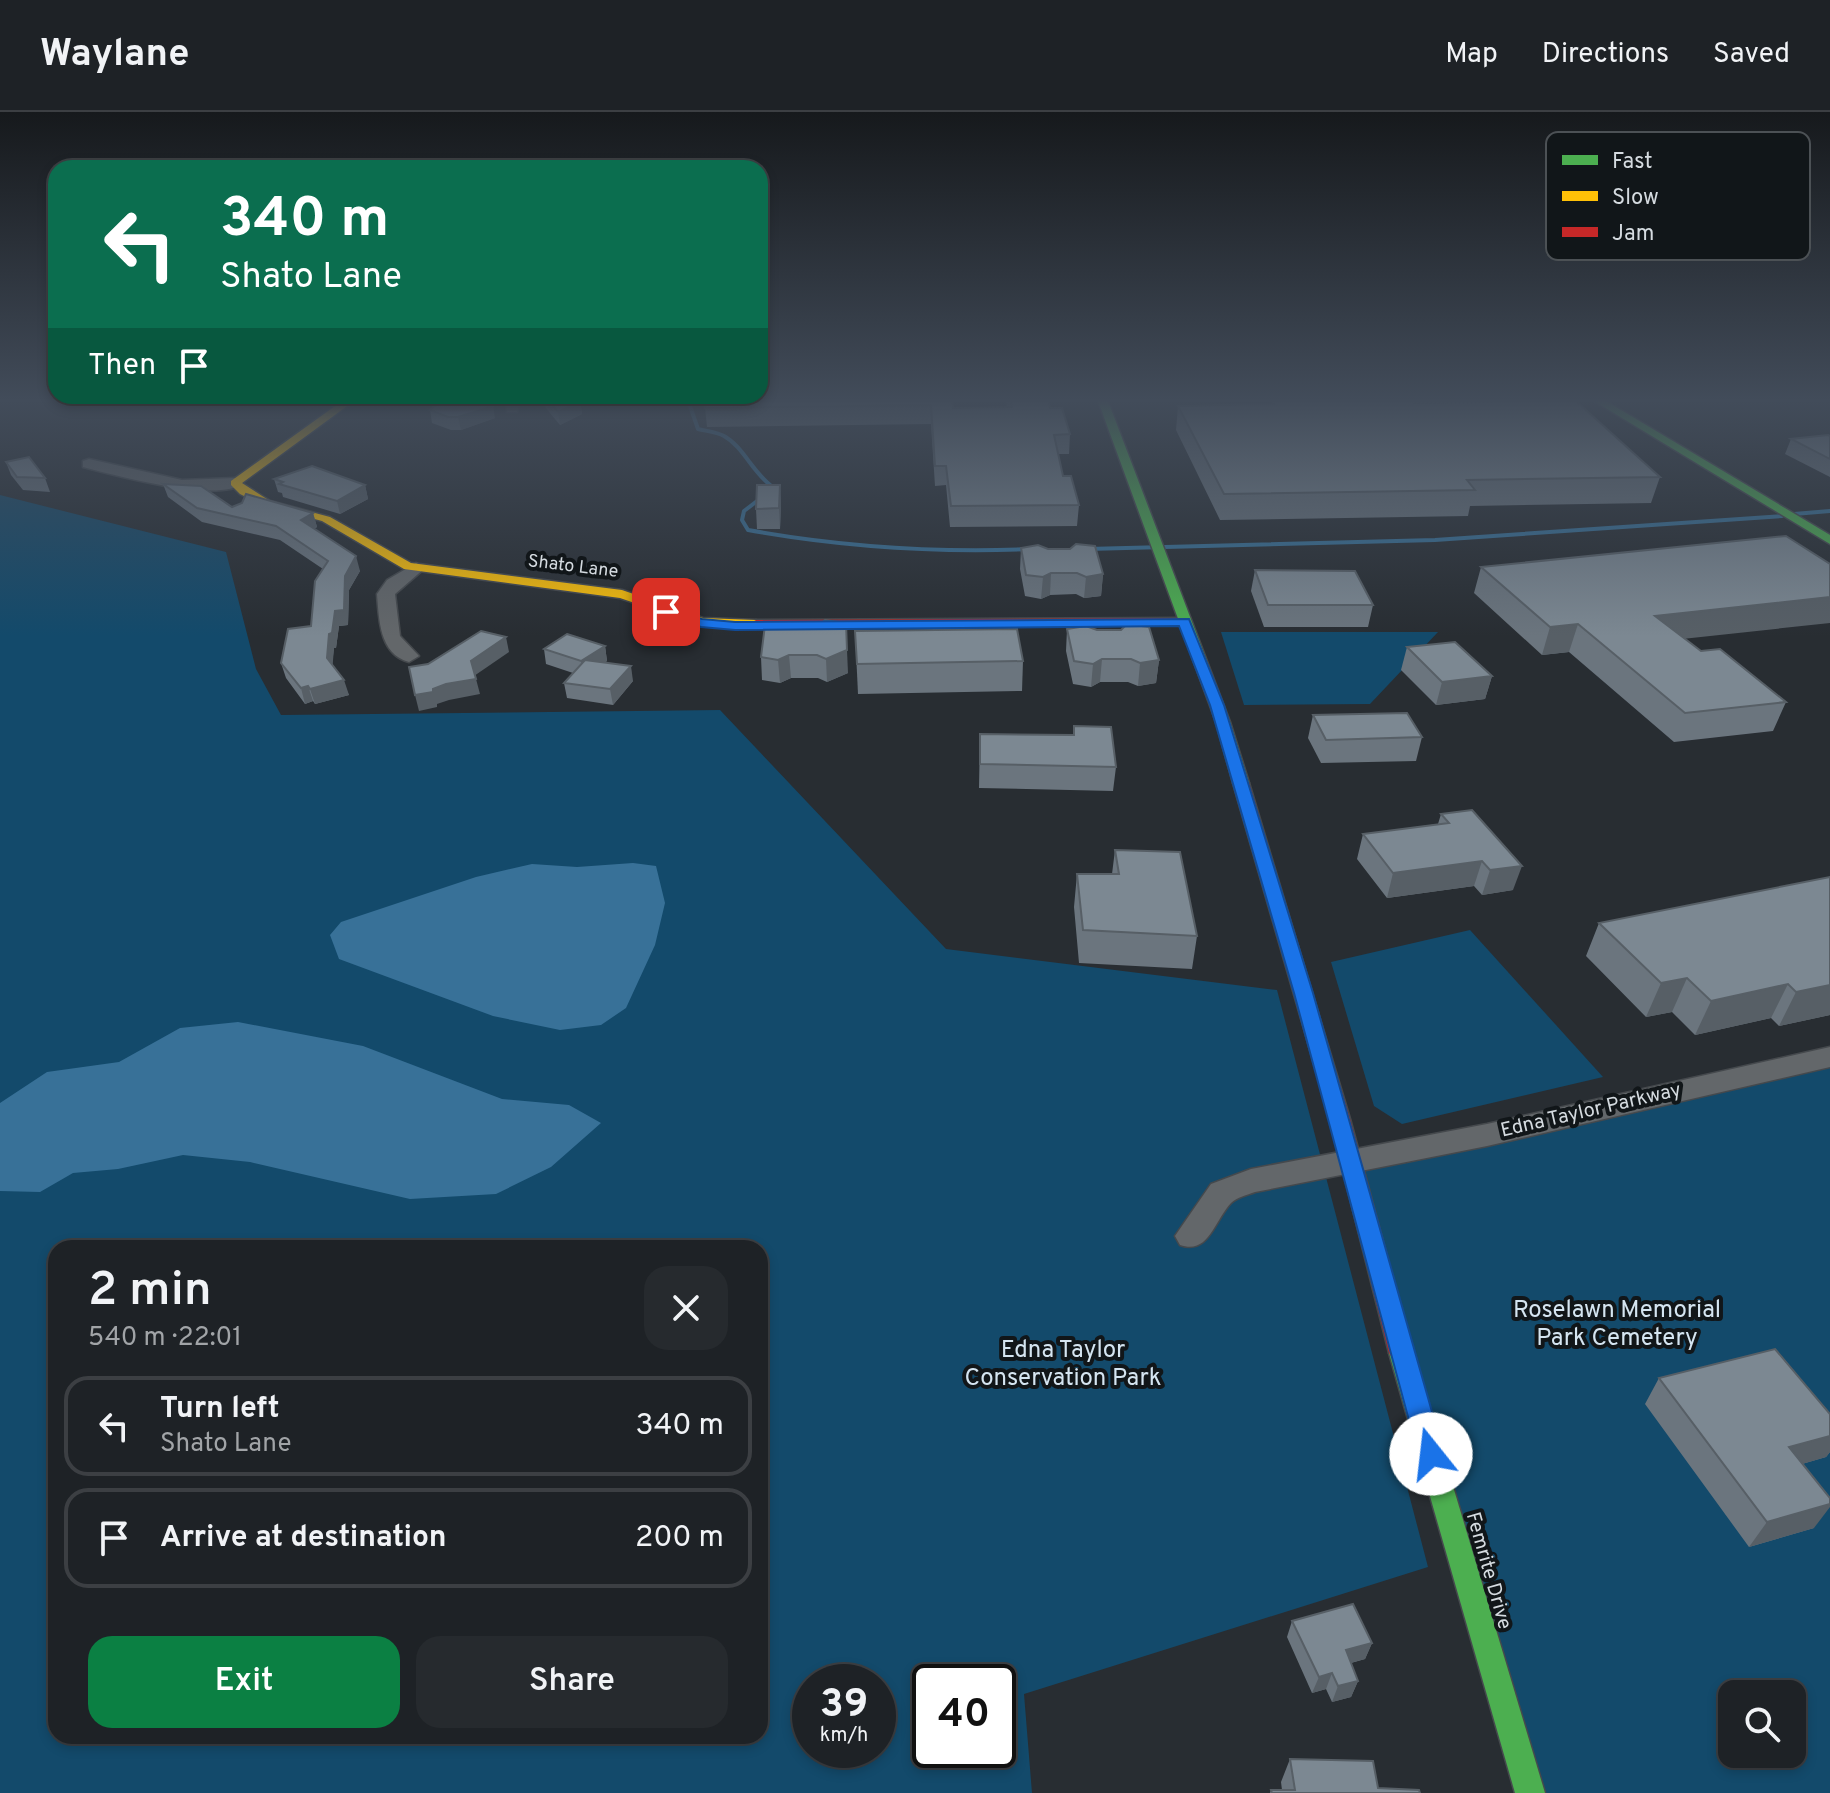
<!DOCTYPE html>
<html lang="en">
<head>
<meta charset="utf-8">
<style>
  body { margin:0; font-family:Overpass,sans-serif; background:#262a2e; color:#f1f3f6; height:100vh; display:flex; flex-direction:column; font-size:30px; white-space:nowrap }
  * { box-sizing:border-box; margin:0 }
  p { font-size:26px; color:#a1a4a7 }
  .icon { flex:none; width:44px; height:44px; fill:none; stroke:currentColor; stroke-width:2; stroke-linecap:round; stroke-linejoin:round }
  .map { position:relative; flex:1; overflow:hidden }
  .sheet { position:absolute; left:48px; top:1128px; width:720px; height:504px; display:flex; flex-direction:column; background:#1e2226; border-radius:24px; box-shadow:0 4px 12px #0003,0 0 0 2px #3c3f43 }
  .sheet>* { flex:none }
  .banner { position:absolute; left:48px; top:48px; width:720px; height:244px; border-radius:24px; box-shadow:0 4px 12px #0003,0 0 0 2px #3c3f43; background:#0b6e4f; color:#fff; overflow:hidden }
  .tools { position:absolute; left:1718px; top:1568px; display:grid; gap:16px }
  .tools a { display:grid; place-items:center; width:88px; height:88px; border-radius:16px; background:#1e2226; box-shadow:0 4px 12px #0003,0 0 0 2px #3c3f43; font-size:40px }
  .speed { position:absolute; left:792px; top:1552px; display:flex; gap:16px; font-size:40px; font-weight:700; text-align:center }
  .speed>* { display:grid; place-content:center; width:104px; height:104px; border-radius:50%; background:#1e2226; box-shadow:0 4px 12px #0003,0 0 0 2px #3c3f43; line-height:1 }
  .speed small { font-size:20px; font-weight:400 }
  .speed .limit { border:4px solid #111; border-radius:12px; background:#fff; color:#111 }
  .pin { position:absolute; display:grid; place-items:center; width:68px; height:68px; color:#fff; margin:-34px; border-radius:16px; box-shadow:0 4px 12px #0006 }
  .me { position:absolute; width:88px; margin:-44px; rotate:344deg; stroke-linejoin:round; filter:drop-shadow(0 0 6px #0008) }
  .turn { display:flex; align-items:center; gap:28px; height:168px; padding:0 40px; font-size:36px }
  .turn .icon { width:104px; height:104px; stroke-width:2.5 }
  .turn b { display:block; font-size:56px; line-height:68px }
  .then { display:flex; align-items:center; height:76px; padding:0 40px; background:#0003; gap:16px; font-size:30px }
  .round { display:grid; place-items:center; flex:none; width:84px; height:84px; border-radius:24px; background:#262a2e }
  .head { display:flex; align-items:center; justify-content:space-between; height:136px; padding:0 40px }
  h1 { font-size:48px; font-weight:600; line-height:60px }
  .cta { display:flex; gap:16px; margin-top:auto; padding:16px 40px }
  .cta a { flex:1; height:92px; border-radius:24px; background:#0b8043; color:#fff; font-size:32px; font-weight:600; line-height:92px; text-align:center }
  .cta a+a { background:#262a2e; color:#f1f3f6 }
  ul { padding:0; list-style:none }
  li { display:flex; align-items:center; gap:24px; height:100px; margin:0 16px 12px; padding:0 24px; border:4px solid #3c3f43; border-radius:24px }
  li div { flex:1 }
  li b { display:block; font-size:30px }
  li em { font-style:normal }
  header { display:flex; align-items:center; gap:48px; box-sizing:border-box; height:112px; padding:0 40px; background:#1e2226; border-bottom:2px solid #3c3f43 }
  header strong { font-size:38px }
  nav { display:flex; gap:44px; margin-inline-start:auto; font-size:28px }
  .map>svg:first-child { display:block }
  .green { fill:#134a6b; fill-rule:evenodd }
  .water { fill:#387198 }
  .lines { fill:none; stroke-linecap:round; stroke-linejoin:round }
  .stream { stroke:#387198; stroke-width:4 }
  .street-casing { stroke:#45494d; stroke-width:3 }
  .fast-casing { stroke:#45494d; stroke-width:3 }
  .slow-casing { stroke:#45494d; stroke-width:3 }
  .jam-casing { stroke:#45494d; stroke-width:3 }
  .street { fill:#63676a; fill-rule:evenodd }
  .fast { fill:#4caf50; fill-rule:evenodd }
  .slow { fill:#ffc107; fill-rule:evenodd }
  .jam { fill:#c62828; fill-rule:evenodd }
  .wall { fill:#6b757e }
  .shaded-wall { fill:#575f66 }
  .building { fill:#7c8892; stroke:#575f66; stroke-width:2 }
  .route { fill:#1a73e8; stroke:#114b97; stroke-width:2 }
  .labels { text-anchor:middle; dominant-baseline:central; stroke-width:8; stroke-linejoin:round; paint-order:stroke }
  .far-street-label { font-size:18px; fill:#d5dbe0; stroke:#111619 }
  .street-label { font-size:20px; fill:#d5dbe0; stroke:#111619 }
  .near-park-label { font-size:24px; fill:#d5e5f1; stroke:#111619 }
  .key { fill:#111619; stroke:#4c5155; stroke-width:2 }
  .key-label { font-size:22px; fill:#d5dbe0 }
</style>
</head>
<body>
<header>
<strong>Waylane</strong>
<nav><a>Map</a><a>Directions</a><a>Saved</a></nav>
</header>
<div class="map">
<svg width="1830" height="1681" viewBox="0 0 1830 1681">
  <rect width="100%" height="100%" fill="#282d32"/>
  <g class="green">
    <path d="M0 383 226 440 256 557 281 603 720 598 946 837 1277 878 1428 1455 1024 1582 1032 1681H0ZM56 1136H760V1624H56ZM810 1570H878V1638H810ZM930 1570H998V1638H930Z"/>
    <path d="M1221 520H1438L1370 592 1244 593Z"/>
    <path d="M1470 818 1603 965 1402 1012 1374 994 1331 850Z"/>
    <path d="M1830 945V1681H1530L1352 1049ZM1732 1582H1792V1642H1732Z"/>
  </g>
  <g class="water">
    <path d="M633 751 656 754 665 791 655 833 626 896 601 913 560 918 493 904 339 847 330 823 341 810 476 765 532 752 577 755Z"/>
    <path d="M238 910 363 934 502 987 569 993 601 1011 551 1055 496 1082 410 1087 250 1050 183 1043 118 1057 73 1061 40 1080 0 1079V991L47 960 119 950 180 916Z"/>
  </g>
  <g class="lines">
    <g class="stream">
      <path d="M692 289 690 294 698 317C706 319 717 320 724 324 744 335 753 362 774 376"/>
      <path d="M761 386 744 399 742 408 748 418C843 435 935 441 1031 437"/>
      <path d="M1794 402 1830 399"/>
      <path d="M1087 437 1435 428 1782 404"/>
    </g>
    <defs>
      <g id="street">
        <path d="M506 289H520L517 300H507Z"/>
        <path d="M89 347 182 368 235 366 243 371C219 392 114 363 83 355V349Z"/>
        <path d="M416 451 425 456 395 482 400 524 419 544 409 550C379 542 379 507 377 482L387 468Z"/>
        <path d="M1830 935V955L1487 1034 1255 1080C1247 1083 1237 1085 1231 1091 1214 1109 1209 1143 1180 1133L1175 1124 1211 1072 1251 1057 1487 1012Z"/>
      </g>
      <g id="fast">
        <path d="M1098 289H1108L1230 610 1249 671 1246 674 1241 676 1233 671 1216 610Z"/>
        <path d="M1594 289H1606L1830 423V432Z"/>
        <path d="M1401 1231 1409 1234 1413 1241 1545 1681H1515L1389 1241 1393 1234Z"/>
      </g>
      <path id="slow" d="M342 289H354L242 371 270 389 330 405 411 451 622 478 703 506 756 508 763 512 756 516 702 514 620 486 404 457 322 409 262 393 240 382 231 373V369Z"/>
      <g id="jam">
        <path d="M1184 506 1189 507V513L756 516 749 512 756 508Z"/>
        <path d="M1241 666 1249 671 1350 1007 1413 1241 1409 1248 1401 1251 1393 1248 1389 1241 1330 1007 1233 671Z"/>
      </g>
    </defs>
    <use href="#street" class="street-casing"/>
    <use href="#fast" class="fast-casing"/>
    <use href="#slow" class="slow-casing"/>
    <use href="#jam" class="jam-casing"/>
    <use href="#street" class="street"/>
    <use href="#fast" class="fast"/>
    <use href="#slow" class="slow"/>
    <use href="#jam" class="jam"/>
  </g>
  <g class="wall">
    <path d="M540 289H580L582 302 560 313Z"/>
    <path d="M952 289 953 296 1007 295 1006 289H1048L1050 296 1070 322 1069 342H1058L1063 364 1079 393 1077 414 950 415 946 373 935 374 931 312 707 315 705 296Z"/>
    <path d="M1272 290 1414 291 1660 365 1651 391 1470 394 1468 404 1220 408 1176 318 1178 294 1272 292Z"/>
    <path d="M430 298 495 306 461 318H451L432 311Z"/>
    <path d="M1830 324V365L1785 342 1791 327Z"/>
    <path d="M6 350 45 366 50 380 23 378 11 363Z"/>
    <path d="M274 367 365 373 368 387 340 402 283 385 282 381 278 380Z"/>
    <path d="M163 372 232 395 313 401 317 415 314 417 360 459 349 478 348 513 339 514 336 536H334L332 552 349 583 315 592 313 589 305 592 286 566 281 551 311 514 323 457 280 428 202 410 168 385Z"/>
    <path d="M780 373 781 393 780 417H757L756 397Z"/>
    <path d="M1021 436 1103 462 1101 484 1084 486 1076 482 1050 483 1041 487 1025 484 1020 457Z"/>
    <path d="M1481 455 1685 527 1701 539 1786 590 1773 619 1674 630 1569 540 1542 543 1474 481Z"/>
    <path d="M1255 458 1373 493 1368 515H1264L1251 479Z"/>
    <path d="M784 510 848 561 827 570 818 566H791L780 571 762 568 761 545Z"/>
    <path d="M1067 517 1159 548 1156 571 1138 574 1128 570H1100L1091 575 1073 572 1066 539Z"/>
    <path d="M855 519 1023 549 1022 579 858 582Z"/>
    <path d="M605 534 607 549 605 550 633 569 613 593 567 586 564 571 573 561 546 552 544 537Z"/>
    <path d="M1407 535 1492 564 1485 587 1436 593 1401 558Z"/>
    <path d="M1313 603 1422 625 1416 649 1321 651 1308 626Z"/>
    <path d="M1074 614 1116 655 1113 679 979 676 980 622 1073 623Z"/>
    <path d="M1441 702 1513 778 1482 783 1474 774 1387 786 1357 747 1363 722 1438 712Z"/>
    <path d="M1115 738 1197 824 1192 857 1079 851 1074 795 1077 762H1112Z"/>
    <path d="M1830 765V903L1779 914 1771 906 1695 923 1672 900 1646 905 1586 844 1599 811Z"/>
    <path d="M1659 1266 1830 1302V1340L1826 1345 1802 1352 1814 1416 1749 1435 1645 1292Z"/>
    <path d="M1292 1509 1372 1531 1365 1547 1351 1551 1358 1569 1351 1585 1332 1590 1326 1577 1312 1581 1287 1525Z"/>
    <path d="M1290 1647 1378 1676 1420 1681H1270L1271 1678H1282L1281 1670Z"/>
  </g>
  <g class="shaded-wall">
    <path d="M580 290 582 302 560 313 558 300Z"/>
    <path d="M493 294 495 306 461 318 458 305Z"/>
    <path d="M365 373 368 387 340 402 337 389Z"/>
    <path d="M780 373 781 393 780 417 779 396Z"/>
    <path d="M313 401 317 415 305 422 301 408Z"/>
    <path d="M356 444 360 459 349 478 348 513 339 514 336 536H334L332 561 327 546 329 522 345 464Z"/>
    <path d="M1051 461 1050 483 1041 487 1043 465Z"/>
    <path d="M1103 462 1101 484 1084 486 1086 465Z"/>
    <path d="M1830 485V511L1645 531 1655 504Z"/>
    <path d="M1578 512 1569 540 1542 543 1550 515Z"/>
    <path d="M506 525 509 540 474 564 471 549Z"/>
    <path d="M605 534 607 549 584 564 581 549Z"/>
    <path d="M847 538 848 561 827 570 826 547Z"/>
    <path d="M789 543 791 566 780 571 778 548Z"/>
    <path d="M1102 547 1100 570 1091 575 1093 552Z"/>
    <path d="M1159 548 1156 571 1138 574 1140 551Z"/>
    <path d="M631 554 633 569 613 593 610 577Z"/>
    <path d="M1492 564 1485 587 1436 593 1442 570Z"/>
    <path d="M476 567 480 582 449 588 437 592V595L419 599 415 583 446 572Z"/>
    <path d="M344 568 349 583 315 592 310 577Z"/>
    <path d="M308 574 313 589 305 592 301 576Z"/>
    <path d="M1482 749 1474 774 1387 786 1393 761Z"/>
    <path d="M1522 754 1513 778 1482 783 1490 758Z"/>
    <path d="M1687 866 1672 900 1646 905 1661 871Z"/>
    <path d="M1788 872 1771 906 1695 923 1711 889Z"/>
    <path d="M1830 873V903L1779 914 1796 880Z"/>
    <path d="M1830 1324V1340L1826 1345 1771 1361 1789 1335Z"/>
    <path d="M1830 1392V1395L1814 1416 1749 1435 1767 1410Z"/>
    <path d="M1372 1531 1365 1547 1339 1554 1346 1538Z"/>
    <path d="M1332 1561 1326 1577 1312 1581 1319 1565Z"/>
    <path d="M1358 1569 1351 1585 1332 1590 1338 1574Z"/>
  </g>
  <g class="building">
    <path d="M440 289H489L493 294 458 305H448L430 298Z"/>
    <path d="M549 289H580V290L558 300Z"/>
    <path d="M706 289H952L953 296 1012 295 1011 289H1048L1050 296H1062L1070 322 1054 323 1063 364H1071L1079 393 951 394 946 354H935L931 293 705 296Z"/>
    <path d="M1277 289H1413L1414 291 1576 289 1660 365 1467 368 1475 378 1224 382 1178 294 1274 292 1272 290Z"/>
    <path d="M1828 323 1830 324V347L1791 327Z"/>
    <path d="M29 345 45 366 17 365 6 350Z"/>
    <path d="M312 354 365 373 337 389 279 372 283 370 274 367Z"/>
    <path d="M163 372 201 374 232 395 242 391 246 382 313 401 301 408 356 444 345 464 344 498 335 499 332 521 329 522 327 546 344 568 310 577 308 574 301 576 281 551 288 517 311 514 315 469 328 449 276 414 197 396Z"/>
    <path d="M757 373H780L779 396 756 397Z"/>
    <path d="M1786 424 1830 452V485L1655 504 1701 539 1720 537 1786 590 1685 601 1578 512 1550 515 1481 455Z"/>
    <path d="M1076 432 1095 434 1103 462 1086 465 1077 461H1051L1043 465 1026 463 1021 436 1038 433 1048 437H1070Z"/>
    <path d="M1255 458 1355 459 1373 493H1268Z"/>
    <path d="M825 508 846 511 847 538 826 547 817 543H789L778 548 761 545 765 513 784 510 793 514H818Z"/>
    <path d="M1127 512 1149 515 1159 548 1140 551 1131 547H1102L1093 552 1074 549 1067 517 1086 514 1097 518H1121Z"/>
    <path d="M1017 517 1023 549 857 552 855 519Z"/>
    <path d="M481 519 506 525 471 549 476 567 446 572 433 577V580L415 583 409 555 428 552Z"/>
    <path d="M567 522 605 534 581 549 544 537Z"/>
    <path d="M1455 530 1492 564 1442 570 1407 535Z"/>
    <path d="M585 548 631 554 610 577 564 571Z"/>
    <path d="M1407 601 1422 625 1326 628 1313 603Z"/>
    <path d="M1074 614 1111 615 1116 655 980 652V622L1074 623Z"/>
    <path d="M1472 698 1522 754 1490 758 1482 749 1393 761 1363 722 1449 711 1441 702Z"/>
    <path d="M1115 738 1180 740 1197 824 1083 818 1077 762H1119Z"/>
    <path d="M1830 765V873L1796 880 1788 872 1711 889 1687 866 1661 871 1599 811Z"/>
    <path d="M1775 1237 1830 1302V1324L1789 1335 1830 1386V1392L1767 1410 1659 1266Z"/>
    <path d="M1353 1492 1372 1531 1346 1538 1358 1569 1338 1574 1332 1561 1319 1565 1292 1509Z"/>
    <path d="M1290 1647 1373 1649 1378 1676 1419 1678 1420 1681H1272L1271 1678H1295Z"/>
  </g>
  <linearGradient id="sky" x2="0" y2="1"><stop stop-color="#16191c"/><stop offset="0.55" stop-color="#424c5a"/><stop offset="1" stop-color="#424c5a" stop-opacity="0"/></linearGradient>
  <rect width="1830" height="524" fill="url(#sky)"/>
  <path class="route" d="M666 496 702 507 735 510 1189 507 1224 593 1313 881 1444 1342 1440 1350 1431 1353 1422 1350 1418 1342 1294 881 1210 593 1179 514 735 518 701 515 662 503 660 500Z"/>
  <g class="labels">
    <g class="far-street-label">
      <text transform="translate(573 455) rotate(7)">Shato Lane</text>
    </g>
    <g class="street-label">
      <text transform="translate(1591 999) rotate(-13)">Edna Taylor Parkway</text>
      <text transform="translate(1488 1459) rotate(74)">Femrite Drive</text>
    </g>
    <g class="near-park-label">
      <text x="1617" y="1199">Roselawn Memorial<tspan x="1617" dy="28">Park Cemetery</tspan></text>
      <text x="1063" y="1239">Edna Taylor<tspan x="1063" dy="28">Conservation Park</tspan></text>
    </g>
  </g>
  <rect x="1546" y="20" width="264" height="128" rx="12" class="key"/>
  <rect x="1562" y="43" width="36" height="10" fill="#4caf50"/>
  <rect x="1562" y="79" width="36" height="10" fill="#ffc107"/>
  <rect x="1562" y="115" width="36" height="10" fill="#c62828"/>
  <g class="key-label">
    <text x="1612" y="56">Fast</text>
    <text x="1612" y="92">Slow</text>
    <text x="1612" y="128">Jam</text>
  </g>
</svg>
<div class="tools">
<a><svg class="icon" aria-label="search" viewBox="0 0 24 24"><circle cx="10" cy="10" r="6"/><path d="M15 15l6 6"/></svg></a>
</div>
<div class="speed"><div>39<small>km/h</small></div><div class="limit">40</div></div>
<div class="pin" style="left:666px;top:500px;background:#d93025"><svg class="icon" aria-label="arrive" viewBox="0 0 24 24"><path d="M6 21V4h12l-3 4 3 4H6"/></svg></div>
<svg class="me" style="left:1431px;top:1342px" viewBox="-20 -20 40 40"><circle r="19" fill="#fff"/><path d="M0-13L10 11 0 6-10 11z" fill="#1a73e8"/></svg>
<div class="banner">
<div class="turn"><svg class="icon" aria-label="left" viewBox="0 0 24 24"><path d="M17 20v-9H6M10 6l-5 5 5 5"/></svg><div><b>340 m</b>Shato Lane</div></div>
<div class="then">Then<svg class="icon" aria-label="arrive" viewBox="0 0 24 24"><path d="M6 21V4h12l-3 4 3 4H6"/></svg></div>
</div>
<section class="sheet">
<div class="head"><div><h1>2 min</h1><p>540 m · 22:01</p></div><a class="round"><svg class="icon" aria-label="close" viewBox="0 0 24 24"><path d="M6 6l12 12M18 6L6 18"/></svg></a></div>
<ul>
<li><svg class="icon" aria-label="left" viewBox="0 0 24 24"><path d="M17 20v-9H6M10 6l-5 5 5 5"/></svg><div><b>Turn left</b><p>Shato Lane</p></div><em>340 m</em></li>
<li><svg class="icon" aria-label="arrive" viewBox="0 0 24 24"><path d="M6 21V4h12l-3 4 3 4H6"/></svg><div><b>Arrive at destination</b></div><em>200 m</em></li>
</ul>
<div class="cta"><a>Exit</a><a>Share</a></div>
</section>
</div>
</body>
</html>
